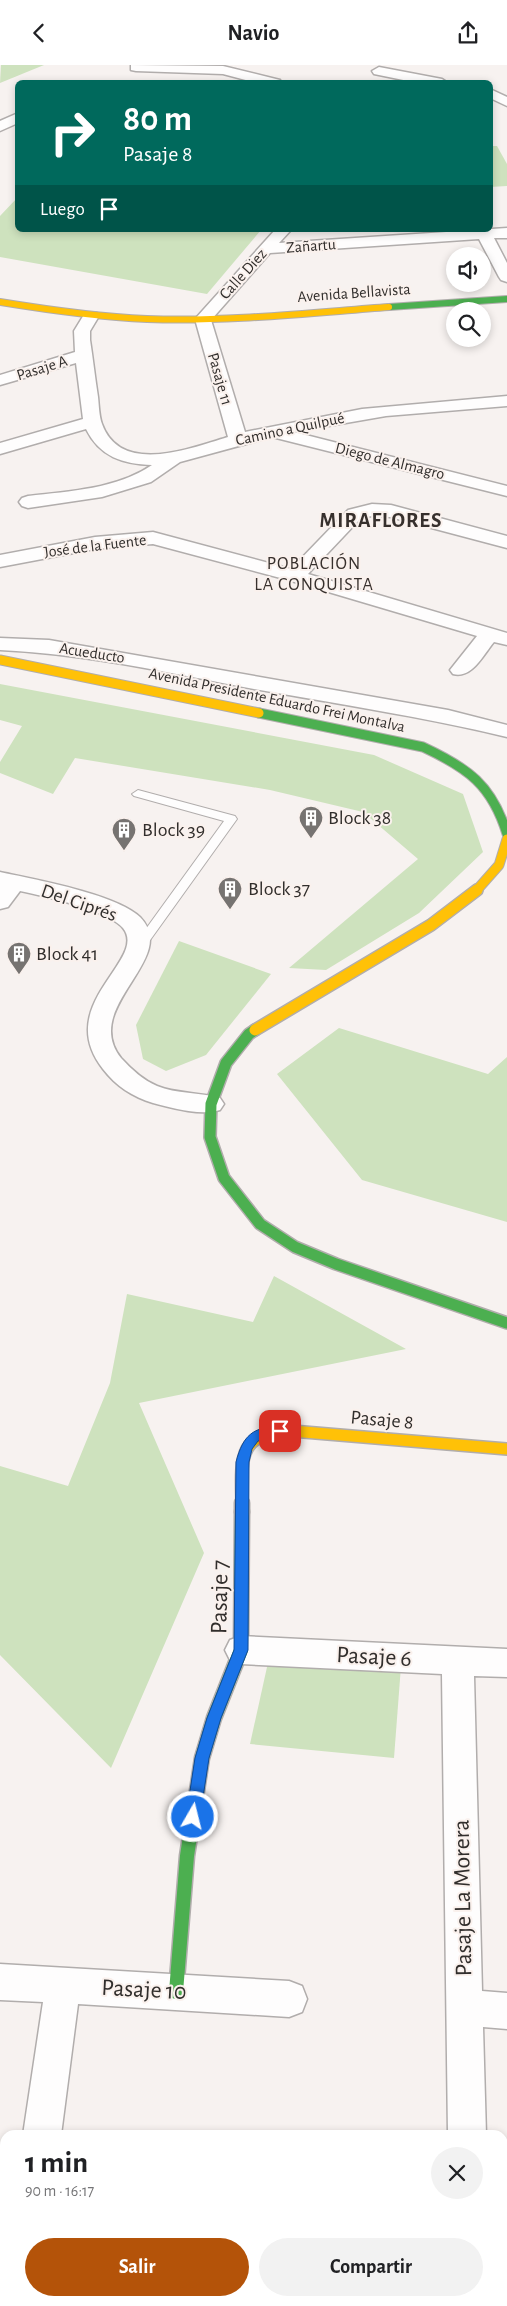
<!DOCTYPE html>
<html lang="es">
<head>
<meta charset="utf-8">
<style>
  body { margin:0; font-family:"Alegreya Sans",sans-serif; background:#f2f2f2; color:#202124; height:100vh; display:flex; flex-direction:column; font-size:19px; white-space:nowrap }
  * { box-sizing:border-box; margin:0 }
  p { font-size:16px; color:#757577 }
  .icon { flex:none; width:28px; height:28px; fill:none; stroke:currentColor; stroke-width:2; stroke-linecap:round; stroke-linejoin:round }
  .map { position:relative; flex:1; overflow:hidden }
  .side { position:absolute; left:0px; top:2065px; width:508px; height:176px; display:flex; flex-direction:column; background:#fff; border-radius:15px 15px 0 0; box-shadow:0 2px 8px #0003 }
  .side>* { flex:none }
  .guide { position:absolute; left:15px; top:15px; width:478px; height:152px; border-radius:8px; box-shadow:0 2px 8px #0003; background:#00695c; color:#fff; overflow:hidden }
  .tools { position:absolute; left:446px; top:182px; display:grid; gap:10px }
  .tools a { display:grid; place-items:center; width:45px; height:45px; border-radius:50%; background:#fff; box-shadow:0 2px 8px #0003; font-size:25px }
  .pin { position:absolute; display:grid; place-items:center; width:42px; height:42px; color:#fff; margin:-21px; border-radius:10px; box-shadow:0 2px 8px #0006 }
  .me { position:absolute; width:55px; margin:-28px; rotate:8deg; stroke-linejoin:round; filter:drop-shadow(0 0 4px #0008) }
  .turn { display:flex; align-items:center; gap:18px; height:105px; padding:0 25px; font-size:22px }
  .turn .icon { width:65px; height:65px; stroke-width:2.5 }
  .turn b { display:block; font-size:35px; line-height:42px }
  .then { display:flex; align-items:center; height:48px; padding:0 25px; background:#0003; gap:10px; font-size:19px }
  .round { display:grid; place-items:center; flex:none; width:52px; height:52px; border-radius:26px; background:#f2f2f2 }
  .head { display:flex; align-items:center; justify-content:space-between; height:85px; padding:0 25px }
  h1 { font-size:30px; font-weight:600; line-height:38px }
  .button { display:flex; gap:10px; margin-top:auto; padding:10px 25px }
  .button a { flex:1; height:58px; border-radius:30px; background:#b45309; color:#fff; font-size:20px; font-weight:600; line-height:58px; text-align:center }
  .button a+a { background:#f2f2f2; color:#202124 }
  header { display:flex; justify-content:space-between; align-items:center; height:65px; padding:0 25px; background:#fff; font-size:22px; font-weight:600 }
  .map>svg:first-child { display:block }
  .green { fill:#cee2be }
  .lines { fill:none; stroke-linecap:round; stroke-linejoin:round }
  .lane-casing { stroke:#b1adac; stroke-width:2 }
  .street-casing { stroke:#b1adac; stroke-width:3 }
  .fast-far3-casing { stroke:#b1adac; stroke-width:8 }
  .fast-far2-casing { stroke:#b1adac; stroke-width:11 }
  .fast-far1-casing { stroke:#b1adac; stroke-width:14 }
  .fast-casing { stroke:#b1adac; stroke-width:17 }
  .slow-far3-casing { stroke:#b1adac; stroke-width:8 }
  .slow-far2-casing { stroke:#b1adac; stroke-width:11 }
  .slow-far1-casing { stroke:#b1adac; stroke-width:14 }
  .slow-casing { stroke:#b1adac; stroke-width:17 }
  .lane { fill:#fefdfd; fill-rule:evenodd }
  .street { fill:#fefdfd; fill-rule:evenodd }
  .fast-far3 { stroke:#4caf50; stroke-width:6 }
  .fast-far2 { stroke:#4caf50; stroke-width:9 }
  .fast-far1 { stroke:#4caf50; stroke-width:11 }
  .fast { stroke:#4caf50; stroke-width:14 }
  .slow-far3 { stroke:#ffc107; stroke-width:6 }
  .slow-far2 { stroke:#ffc107; stroke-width:9 }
  .slow-far1 { stroke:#ffc107; stroke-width:11 }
  .slow { stroke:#ffc107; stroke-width:14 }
  .route { fill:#1a73e8; stroke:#114b97 }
  .labels { text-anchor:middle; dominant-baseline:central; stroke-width:4; stroke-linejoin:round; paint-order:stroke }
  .far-street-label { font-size:16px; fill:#312e2c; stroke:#faf1ed }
  .far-neighbourhood-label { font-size:18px; letter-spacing:1px; fill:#37302d; stroke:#faf1ed }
  .poi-label { font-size:20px; fill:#312e2c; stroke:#faf1ed; text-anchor:start }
  .street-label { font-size:20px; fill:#312e2c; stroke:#faf1ed }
  .far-district-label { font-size:21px; font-weight:bold; letter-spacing:1px; fill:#37302d; stroke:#faf1ed }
  .near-street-label { font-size:24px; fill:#312e2c; stroke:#faf1ed }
</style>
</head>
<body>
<header><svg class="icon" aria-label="back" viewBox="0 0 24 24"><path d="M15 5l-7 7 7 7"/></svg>Navio<svg class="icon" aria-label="share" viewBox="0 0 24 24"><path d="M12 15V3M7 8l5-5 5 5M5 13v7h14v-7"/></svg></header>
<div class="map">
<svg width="507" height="2241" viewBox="0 0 507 2241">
  <rect width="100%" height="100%" fill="#f7f2f0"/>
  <g class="green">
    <path d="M1 0H44L0 18Z"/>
    <path d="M490 81H497L507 99V121L490 122Z"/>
    <path d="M17 133 18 165H261L207 229 0 192V151Z"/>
    <path d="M0 619 374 690 463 729 483 787 419 848 326 905 289 903 418 794 363 747 270 725 75 693 53 729 0 708V697L22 661 0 655Z"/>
    <path d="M179 876 271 909 206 990 166 1006 143 994 136 960Z"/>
    <path d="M339 963 488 1009 507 992V1157L362 1115 277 1009Z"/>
    <path d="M274 1211 406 1284 139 1338 204 1488 111 1703 0 1590V1401L68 1421 110 1318 127 1229 253 1257Z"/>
    <path d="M269 1593 401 1601 394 1693 250 1679Z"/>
  </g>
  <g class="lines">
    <defs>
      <path id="lane" d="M138 725 235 751 237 754 143 885 139 886 133 882 135 879 224 756 134 731 132 729Z"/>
      <g id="street">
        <path d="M131 0 223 1 280 15 281 18H257L223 9 136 6 131 5Z"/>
        <path d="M379 2 442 14 448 18H418L374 9 372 6Z"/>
        <path d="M490 24 507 32V41L490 33Z"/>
        <path d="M18 48V58L0 66V56Z"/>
        <path d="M507 163V173H494L507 198V217L501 215 499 212 479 174 270 188 211 255 245 367 362 344 507 331V341L386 351 294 367 507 421V431L272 372 180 397 151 417 102 432 28 443 22 441 19 437 22 433 28 431C70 426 117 424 152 400 123 399 100 392 86 364L0 389V378L83 354 76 298 0 320V310L75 287 74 266 85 248H97L99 251 90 266V275C93 294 95 313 98 332 99 341 99 351 102 359 121 411 191 383 228 372L195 254 275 165H291L279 178Z"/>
        <path d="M372 439 391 440 507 471V483L390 452 372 451 361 453 308 509 507 568V580L494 577C483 590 472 614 453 609L450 605 477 571 288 515 153 479 95 484 0 502V490L95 472 153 467 291 504 348 445Z"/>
        <path d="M0 573 49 575 448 645 507 660V672C424 652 339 639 254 624 170 608 86 589 0 585Z"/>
        <path d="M0 807C33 814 116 829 140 852 181 894 80 941 121 993 131 1004 143 1015 157 1021 176 1029 200 1027 220 1033L224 1039 220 1045C200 1051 172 1043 153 1038 133 1032 116 1021 103 1004 52 939 149 895 123 863 108 845 43 831 20 826L8 842 0 844Z"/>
        <path d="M241 1571 507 1584V1612L474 1611 482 1926 507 1928V1964L483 1962 486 2070H448L442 1609 241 1599 230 1595 225 1585 230 1575Z"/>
        <path d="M0 1899 289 1916 302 1921 307 1934 302 1947 289 1952 78 1939 61 2070H23L43 1937 0 1935Z"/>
        <path d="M5 2222V2236H38L37 2241H0V2232Z"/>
        <rect x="449" y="2236" width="40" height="5"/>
      </g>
      <path id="fast-far3" d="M389 242 507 234"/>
      <path id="fast-far2" d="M259 648 423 682C468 703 492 720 507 769"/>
      <path id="fast-far1" d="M255 965 249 969 226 998 211 1039 210 1072 224 1113 260 1159 295 1182 336 1199 507 1258"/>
      <path id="fast" d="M176 1927 187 1791 202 1693 214 1653 241 1585 242 1447"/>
      <path id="slow-far3" d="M0 237C49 245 98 252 147 254 228 257 308 248 389 242"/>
      <g id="slow-far2">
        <path d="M0 595 259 648"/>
        <path d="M476 826 499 800 507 774"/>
      </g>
      <g id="slow-far1">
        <path d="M255 965 431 860 477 825"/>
        <path d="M242 1439C241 1395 237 1366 292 1366L507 1384"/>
      </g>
      <path id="slow" d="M242 1447V1438"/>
    </defs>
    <use href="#lane" class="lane-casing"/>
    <use href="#street" class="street-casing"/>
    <use href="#fast-far3" class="fast-far3-casing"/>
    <use href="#fast-far2" class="fast-far2-casing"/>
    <use href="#fast-far1" class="fast-far1-casing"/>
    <use href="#fast" class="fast-casing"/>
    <use href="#slow-far3" class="slow-far3-casing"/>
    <use href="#slow-far2" class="slow-far2-casing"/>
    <use href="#slow-far1" class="slow-far1-casing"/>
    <use href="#slow" class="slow-casing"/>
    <use href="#lane" class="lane"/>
    <use href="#street" class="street"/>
    <use href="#fast-far3" class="fast-far3"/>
    <use href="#fast-far2" class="fast-far2"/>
    <use href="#fast-far1" class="fast-far1"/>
    <use href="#fast" class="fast"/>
    <use href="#slow-far3" class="slow-far3"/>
    <use href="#slow-far2" class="slow-far2"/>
    <use href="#slow-far1" class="slow-far1"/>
    <use href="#slow" class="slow"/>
  </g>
  <path class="route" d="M280 1361 285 1363 286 1366 285 1370 258 1376 252 1384 249 1397 248 1585 221 1653 209 1693 200 1752 198 1756 193 1758 188 1756 186 1752 195 1693 207 1653 234 1585 236 1397C243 1370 253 1362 280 1361Z"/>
  <defs>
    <symbol id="building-pin" viewBox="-11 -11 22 30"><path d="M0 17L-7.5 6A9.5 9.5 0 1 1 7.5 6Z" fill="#767371" stroke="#faf1ed"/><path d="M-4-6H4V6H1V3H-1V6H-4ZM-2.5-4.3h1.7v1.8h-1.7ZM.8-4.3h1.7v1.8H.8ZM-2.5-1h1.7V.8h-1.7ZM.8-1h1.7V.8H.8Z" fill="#fff"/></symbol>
  </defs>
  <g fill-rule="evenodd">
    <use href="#building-pin" x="297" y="739" width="28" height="38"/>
    <use href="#building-pin" x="110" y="751" width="28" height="38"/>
    <use href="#building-pin" x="216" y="810" width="28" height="38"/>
    <use href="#building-pin" x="5" y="875" width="28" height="38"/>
  </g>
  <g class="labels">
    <g class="far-street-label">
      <text transform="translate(311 181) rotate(-4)">Zañartu</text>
      <text transform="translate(243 209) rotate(-48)">Calle Diez</text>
      <text transform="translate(354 228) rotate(-4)">Avenida Bellavista</text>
      <text transform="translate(42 303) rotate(-17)">Pasaje A</text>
      <text transform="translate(220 314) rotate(74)">Pasaje 11</text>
      <text transform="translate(290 364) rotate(-12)">Camino a Quilpué</text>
      <text transform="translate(390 396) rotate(14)">Diego de Almagro</text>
      <text transform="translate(95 481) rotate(-7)">José de la Fuente</text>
      <text transform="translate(92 588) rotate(9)">Acueducto</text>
      <text transform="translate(277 635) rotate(12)">Avenida Presidente Eduardo Frei Montalva</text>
    </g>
    <g class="far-neighbourhood-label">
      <text x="314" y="499">POBLACIÓN<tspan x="314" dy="21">LA CONQUISTA</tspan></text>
    </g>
    <g class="poi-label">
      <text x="328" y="753">Block 38</text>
      <text x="142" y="765">Block 39</text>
      <text x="248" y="824">Block 37</text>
      <text x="36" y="889">Block 41</text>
    </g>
    <g class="street-label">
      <text transform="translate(79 838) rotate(19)">Del Ciprés</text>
      <text transform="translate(382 1355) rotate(5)">Pasaje 8</text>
    </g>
    <g class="far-district-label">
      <text x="381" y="455">MIRAFLORES</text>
    </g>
    <g class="near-street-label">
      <text transform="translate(220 1532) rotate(-89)">Pasaje 7</text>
      <text transform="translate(374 1592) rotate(3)">Pasaje 6</text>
      <text transform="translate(463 1833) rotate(-91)">Pasaje La Morera</text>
      <text transform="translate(144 1925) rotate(3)">Pasaje 10</text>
    </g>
  </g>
</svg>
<div class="tools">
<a><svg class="icon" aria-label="sound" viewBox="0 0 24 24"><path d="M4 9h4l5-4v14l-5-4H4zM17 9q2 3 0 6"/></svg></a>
<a><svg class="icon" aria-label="search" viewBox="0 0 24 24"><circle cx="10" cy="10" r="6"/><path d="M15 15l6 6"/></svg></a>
</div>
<div class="pin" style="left:280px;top:1366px;background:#d93025"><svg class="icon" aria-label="arrive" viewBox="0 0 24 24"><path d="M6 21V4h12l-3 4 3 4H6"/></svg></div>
<svg class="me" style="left:193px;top:1752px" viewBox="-20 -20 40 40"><circle r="17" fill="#1a73e8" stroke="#fff" stroke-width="3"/><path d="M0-11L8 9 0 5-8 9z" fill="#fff"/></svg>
<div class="guide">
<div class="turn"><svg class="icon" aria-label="right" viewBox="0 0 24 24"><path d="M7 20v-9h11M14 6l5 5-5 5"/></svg><div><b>80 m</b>Pasaje 8</div></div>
<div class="then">Luego<svg class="icon" aria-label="arrive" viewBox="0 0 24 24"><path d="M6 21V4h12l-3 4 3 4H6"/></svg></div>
</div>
<section class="side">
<div class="head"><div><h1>1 min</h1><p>90 m · 16:17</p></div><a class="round"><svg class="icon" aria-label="close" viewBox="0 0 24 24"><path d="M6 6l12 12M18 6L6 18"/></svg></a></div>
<div class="button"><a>Salir</a><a>Compartir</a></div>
</section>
</div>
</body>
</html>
